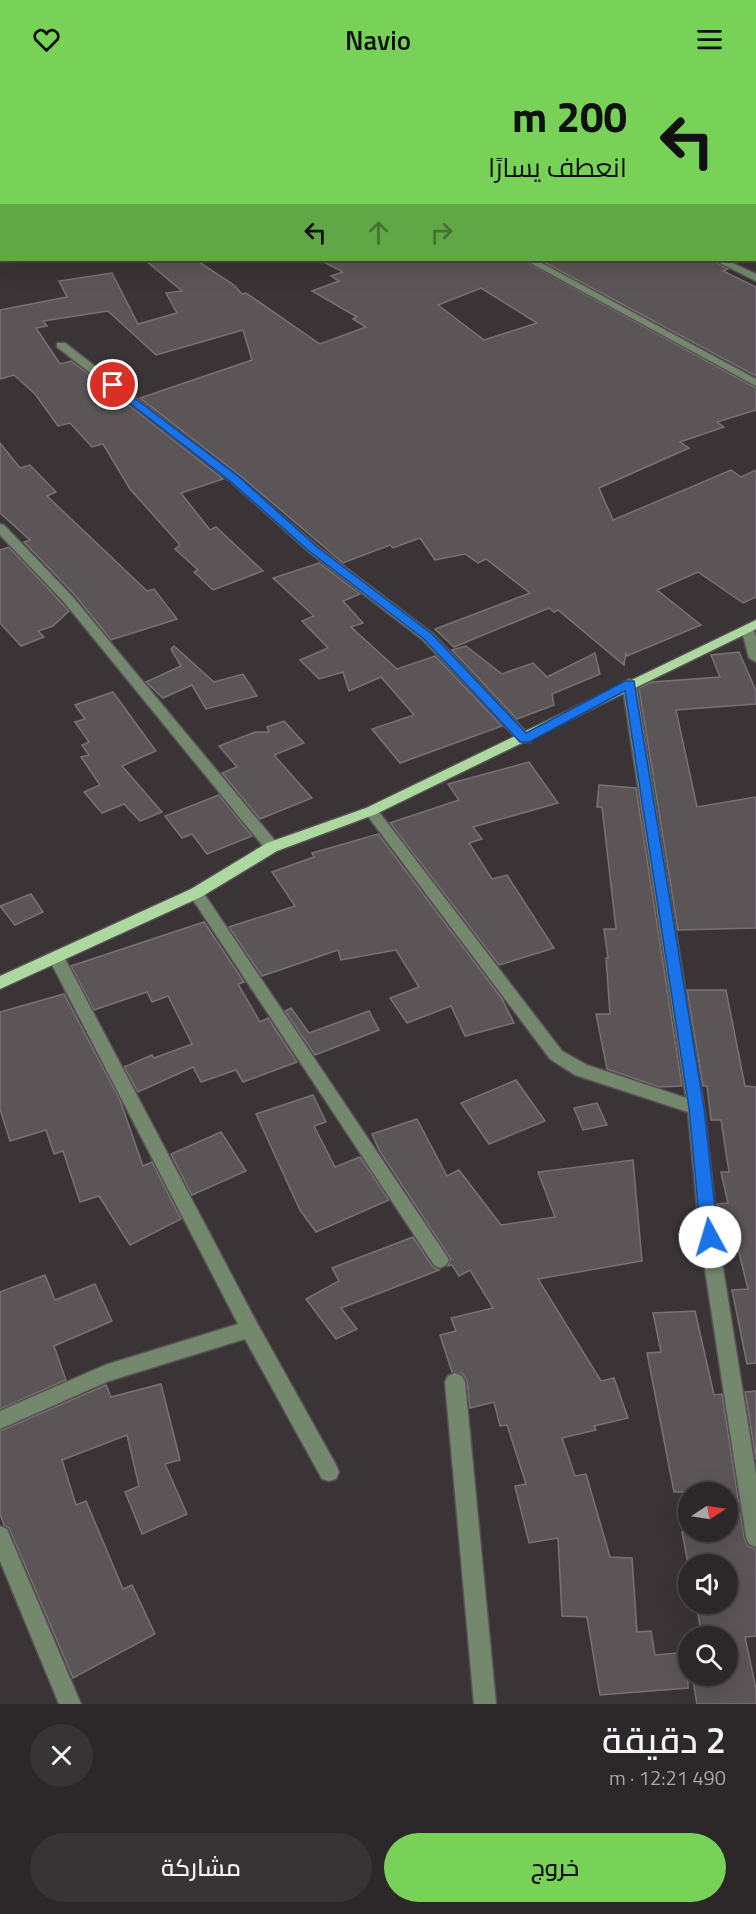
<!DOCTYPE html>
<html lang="ar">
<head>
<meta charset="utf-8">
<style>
  body { margin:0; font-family:"Titillium Web",Cairo,sans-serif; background:#383335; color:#f1f3f6; direction:rtl; height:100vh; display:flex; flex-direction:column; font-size:22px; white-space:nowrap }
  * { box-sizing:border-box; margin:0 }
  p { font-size:20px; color:#a6a5a8 }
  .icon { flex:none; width:33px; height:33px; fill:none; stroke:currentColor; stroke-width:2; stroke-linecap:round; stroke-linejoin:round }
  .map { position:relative; height:1626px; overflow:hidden; direction:ltr }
  .sheet { display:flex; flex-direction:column; background:#2c2729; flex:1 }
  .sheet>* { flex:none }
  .top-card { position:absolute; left:0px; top:0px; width:756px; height:183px; box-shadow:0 6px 24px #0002,0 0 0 2px #484446; direction:rtl; background:#78d258; color:#111; overflow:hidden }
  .needle { width:39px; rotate:78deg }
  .tools { position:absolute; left:678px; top:1404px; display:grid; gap:12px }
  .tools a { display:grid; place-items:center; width:60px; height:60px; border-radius:50%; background:#2c2729; box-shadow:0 6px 24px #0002,0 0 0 2px #484446; font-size:30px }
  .pin { position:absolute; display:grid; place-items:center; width:51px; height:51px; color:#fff; margin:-26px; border:3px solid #fff; border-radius:50%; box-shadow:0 2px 6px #0007 }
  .me { position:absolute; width:66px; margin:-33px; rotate:354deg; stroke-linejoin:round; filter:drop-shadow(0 0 4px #0008) }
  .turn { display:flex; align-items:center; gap:21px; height:126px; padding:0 30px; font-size:27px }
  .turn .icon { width:78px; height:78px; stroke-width:2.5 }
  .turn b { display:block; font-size:42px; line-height:51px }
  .lanes { display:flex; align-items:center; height:57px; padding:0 30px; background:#0003; justify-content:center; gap:30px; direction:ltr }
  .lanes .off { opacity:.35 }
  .round { display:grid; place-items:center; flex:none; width:63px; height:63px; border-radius:32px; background:#383335 }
  .head { display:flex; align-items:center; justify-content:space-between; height:102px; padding:0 30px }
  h1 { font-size:36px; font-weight:600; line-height:45px }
  .action { display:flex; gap:12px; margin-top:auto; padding:12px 30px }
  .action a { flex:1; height:69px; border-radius:36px; background:#78d258; color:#111; font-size:24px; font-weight:600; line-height:69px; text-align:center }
  .action a+a { background:#383335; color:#f1f3f6 }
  header { display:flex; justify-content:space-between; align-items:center; height:78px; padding:0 30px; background:#78d258; color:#111; font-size:27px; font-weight:600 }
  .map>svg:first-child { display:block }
  .building { fill:#5c5558; stroke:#797275; stroke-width:1.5; fill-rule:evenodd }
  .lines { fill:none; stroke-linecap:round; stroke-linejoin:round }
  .minor-casing { stroke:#585154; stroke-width:3 }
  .major-casing { stroke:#585154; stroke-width:3 }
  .minor { fill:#73886c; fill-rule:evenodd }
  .major { fill:#add8a0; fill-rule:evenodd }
  .route { fill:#1a73e8; stroke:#114b97; stroke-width:1.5 }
</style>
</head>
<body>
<header><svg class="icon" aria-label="menu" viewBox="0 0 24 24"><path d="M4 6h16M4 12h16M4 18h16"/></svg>Navio<svg class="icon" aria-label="heart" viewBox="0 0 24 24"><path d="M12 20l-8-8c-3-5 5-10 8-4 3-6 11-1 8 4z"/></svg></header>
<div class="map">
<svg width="756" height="1626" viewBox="0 0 756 1626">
  <rect width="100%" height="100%" fill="#3b3437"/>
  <g class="building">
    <path d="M145 182H196L234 207 242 216 246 215 320 266 366 249 353 241 357 239 312 213 339 203 331 198 343 194 320 182H523L756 310V332L717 344 724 349 680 364 689 370 599 410 613 442 731 392 741 399 756 392V519L743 525 698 494 657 512 701 547 627 578 626 574 624 587 558 532 554 534 549 530 454 569 435 551 530 515 486 481 478 485 465 476 435 482 420 460 393 470 390 467 343 485 242 399 140 320 252 282 243 252 156 277 108 233 43 243 47 248 36 250 60 286 71 283 99 304 110 330 126 325 223 401 181 415 210 452 216 449 263 493 213 512 194 494 198 492 175 471 180 467 130 411 103 366 92 369 70 345 58 348 35 316 14 297 0 301V232L67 219 59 203 112 195 138 246 177 235 166 215 182 213ZM481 210 537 245 484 262 438 227Z"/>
    <path d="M540 182H712L728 191 723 193 756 209V298Z"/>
    <path d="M0 365 20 390 30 387 56 414 47 418 147 513 154 511 177 541 111 562 74 516 24 464 30 462 0 435Z"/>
    <path d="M9 469 69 533 53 548 38 553 44 559 21 568 0 545V472Z"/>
    <path d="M319 485 360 516 343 523 363 545 351 549 397 591 435 578 502 648 400 685 372 651 414 637 381 599 349 613 343 594 319 601 300 582 328 570 302 543 314 538 273 500Z"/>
    <path d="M174 568 214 604 243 596 257 618 206 631 192 607 163 620 146 604 181 588 171 571Z"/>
    <path d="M466 568 502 596 533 585 547 599 595 575 600 596 552 616 554 627 517 641 452 572Z"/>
    <path d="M739 574 756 613V626L676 632 697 729 756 719V850L678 852 639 610 652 604 720 599 711 577Z"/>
    <path d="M113 614 156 673 122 688 162 734 140 743 124 726 102 735 84 714 100 707 81 679 89 677 82 667 89 664 75 644 85 641 75 627Z"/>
    <path d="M284 643 304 665 274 677 312 720 260 741 222 695 237 689 219 668 255 654H269L267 649Z"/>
    <path d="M529 684 558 725 473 749 482 761 469 765 492 801 507 797 554 870 499 887 390 745 459 722 448 706Z"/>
    <path d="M599 707 636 710 682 1008 659 1009 607 991 596 936H610L606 880H608L604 851H616L602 729H597Z"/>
    <path d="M219 717 252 758 207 776 192 756 182 760 165 738Z"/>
    <path d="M378 756 502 921 514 945 465 958 451 928 407 945 390 920 419 909 396 872 341 882 338 872 262 898 229 849 295 828 272 794 314 779 312 775Z"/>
    <path d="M31 816 43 834 15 847 0 828Z"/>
    <path d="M204 844 244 904 238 906 260 944 268 940 297 984 243 1004 236 992 201 1004 193 989 138 1014 124 989 152 977 154 980 192 966 168 918 152 924 147 914 94 932 71 888Z"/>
    <path d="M687 912H726L745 1008 756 1009V1285L747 1286 732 1212 748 1211 738 1171 724 1172 720 1158 717 1126 728 1125 721 1094H729L721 1042H711L707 1008H703Z"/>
    <path d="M64 916 120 1022 143 1088 152 1084 181 1141 130 1167 99 1118 80 1124 63 1073 54 1076 46 1052 10 1063 0 1031V934Z"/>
    <path d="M291 930 309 955 369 933 379 952 315 977 285 933Z"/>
    <path d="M516 1002 545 1043 489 1066 461 1025Z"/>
    <path d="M313 1017 326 1044 314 1048 335 1089 360 1079 389 1122 316 1154 300 1132 256 1036Z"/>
    <path d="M597 1025 607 1047 583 1052 574 1030Z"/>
    <path d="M417 1041 447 1098 459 1092 501 1147 555 1139 538 1094 633 1082 642 1183 538 1201 601 1303 614 1300 628 1340 594 1348 596 1352 562 1360 575 1398 586 1396 610 1479 632 1480 637 1554 651 1553 655 1577 688 1574V1610L600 1617 587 1539 562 1538 558 1460 529 1465 515 1408 526 1406 507 1347 500 1348 494 1324 470 1330 467 1303 463 1296 452 1294 440 1257 456 1253 451 1240 493 1230 470 1192 459 1198 452 1187 448 1188 451 1181 379 1072 372 1056Z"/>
    <path d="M221 1054 246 1093 192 1117 171 1076Z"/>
    <path d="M413 1159 432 1188 439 1192 341 1230 357 1251 336 1261 306 1221 339 1203 332 1190Z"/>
    <path d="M45 1197 55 1222 95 1206 112 1243 54 1268 66 1302 0 1331V1214Z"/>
    <path d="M695 1233 714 1317 722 1316 744 1459 748 1468 756 1471V1558L745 1559 756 1611V1626H697L692 1598H728V1558H702L696 1526H728V1486H688L682 1454H728V1414H674L647 1275 661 1274 653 1235Z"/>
    <path d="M161 1306 180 1382 165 1386 187 1436 142 1456 125 1414 139 1408 127 1357 62 1382 76 1427 86 1423 123 1511 132 1507 155 1556 73 1600 9 1450 4 1447 0 1436V1353L106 1307 111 1319Z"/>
    <path d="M756 1313V1382L745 1314Z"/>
  </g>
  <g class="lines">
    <defs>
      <g id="minor">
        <path d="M192 0H202L203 2H193Z"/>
        <path d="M350 0H360L361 2H351Z"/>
        <path d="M536 0H546L547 2H537Z"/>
        <path d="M754 45H756V51L754 50Z"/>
        <path d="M754 93 756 94V100L754 99Z"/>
        <path d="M525 182H536L756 301V308Z"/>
        <path d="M714 182H726L756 196V203Z"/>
        <path d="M57 265H65L238 399 317 468 433 556 530 658 532 661 530 664H520L423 562 309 474 230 403 57 269Z"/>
        <path d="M0 446 4 447 72 518 277 765 279 769 277 773H267L64 524 0 457Z"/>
        <path d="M747 546 752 547 756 559V584L749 580 741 550Z"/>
        <path d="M629 601 636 605 704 1030 718 1159 756 1396V1469L749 1466 746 1459 700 1159 688 1034 575 997 550 981 364 733 366 730H376L562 973 587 987 686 1020 622 605Z"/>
        <path d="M196 810 201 811 446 1177 449 1182 446 1187 440 1190 434 1187 191 819 188 815Z"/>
        <path d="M56 873 61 875 64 879 257 1245 336 1387 339 1394 336 1401 329 1403 322 1401 245 1261 109 1303 0 1351V1333L105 1287 238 1246 48 879 51 875Z"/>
        <path d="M455 1295 462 1298 465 1304 496 1626H474L445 1304 448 1298Z"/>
        <path d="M0 1448 7 1451 81 1626H59L0 1483Z"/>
      </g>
      <path id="major" d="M756 542V551L376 736 277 773 201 819 0 911V898L191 811 267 765 366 730Z"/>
    </defs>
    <use href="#minor" class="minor-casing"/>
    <use href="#major" class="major-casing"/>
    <use href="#minor" class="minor"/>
    <use href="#major" class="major"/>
  </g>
  <path class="route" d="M113 304 238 398 317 469 432 556 526 655 625 603H634L704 1030 718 1159 715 1164H704L701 1159 689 1030 625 613 529 664H520L424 561 309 473 230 403 109 309 108 307Z"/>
</svg>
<div class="tools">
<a><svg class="needle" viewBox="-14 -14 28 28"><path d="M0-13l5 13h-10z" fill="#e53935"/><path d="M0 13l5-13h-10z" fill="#a6a5a8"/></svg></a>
<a><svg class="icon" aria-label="sound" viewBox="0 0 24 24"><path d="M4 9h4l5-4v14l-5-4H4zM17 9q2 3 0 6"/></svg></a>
<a><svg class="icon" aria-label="search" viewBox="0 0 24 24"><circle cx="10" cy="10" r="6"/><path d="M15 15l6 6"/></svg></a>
</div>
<div class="pin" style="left:113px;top:307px;background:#d93025"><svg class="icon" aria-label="arrive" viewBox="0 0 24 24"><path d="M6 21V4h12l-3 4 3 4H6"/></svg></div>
<svg class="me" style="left:710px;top:1159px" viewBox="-20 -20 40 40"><circle r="19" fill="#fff"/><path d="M0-13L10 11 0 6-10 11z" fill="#1a73e8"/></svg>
<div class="top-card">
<div class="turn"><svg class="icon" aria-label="left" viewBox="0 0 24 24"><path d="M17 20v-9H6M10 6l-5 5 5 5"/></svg><div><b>200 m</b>انعطف يسارًا</div></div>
<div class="lanes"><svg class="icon" aria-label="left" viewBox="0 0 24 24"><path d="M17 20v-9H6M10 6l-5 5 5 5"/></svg><svg class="icon off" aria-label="ahead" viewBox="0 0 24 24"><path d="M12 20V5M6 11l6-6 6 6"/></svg><svg class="icon off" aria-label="right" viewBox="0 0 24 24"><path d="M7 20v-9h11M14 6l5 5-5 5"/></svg></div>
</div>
</div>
<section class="sheet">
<div class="head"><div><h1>2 دقيقة</h1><p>490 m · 12:21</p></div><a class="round"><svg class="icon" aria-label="close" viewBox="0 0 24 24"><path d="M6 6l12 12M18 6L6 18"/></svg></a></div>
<div class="action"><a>خروج</a><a>مشاركة</a></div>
</section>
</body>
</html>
